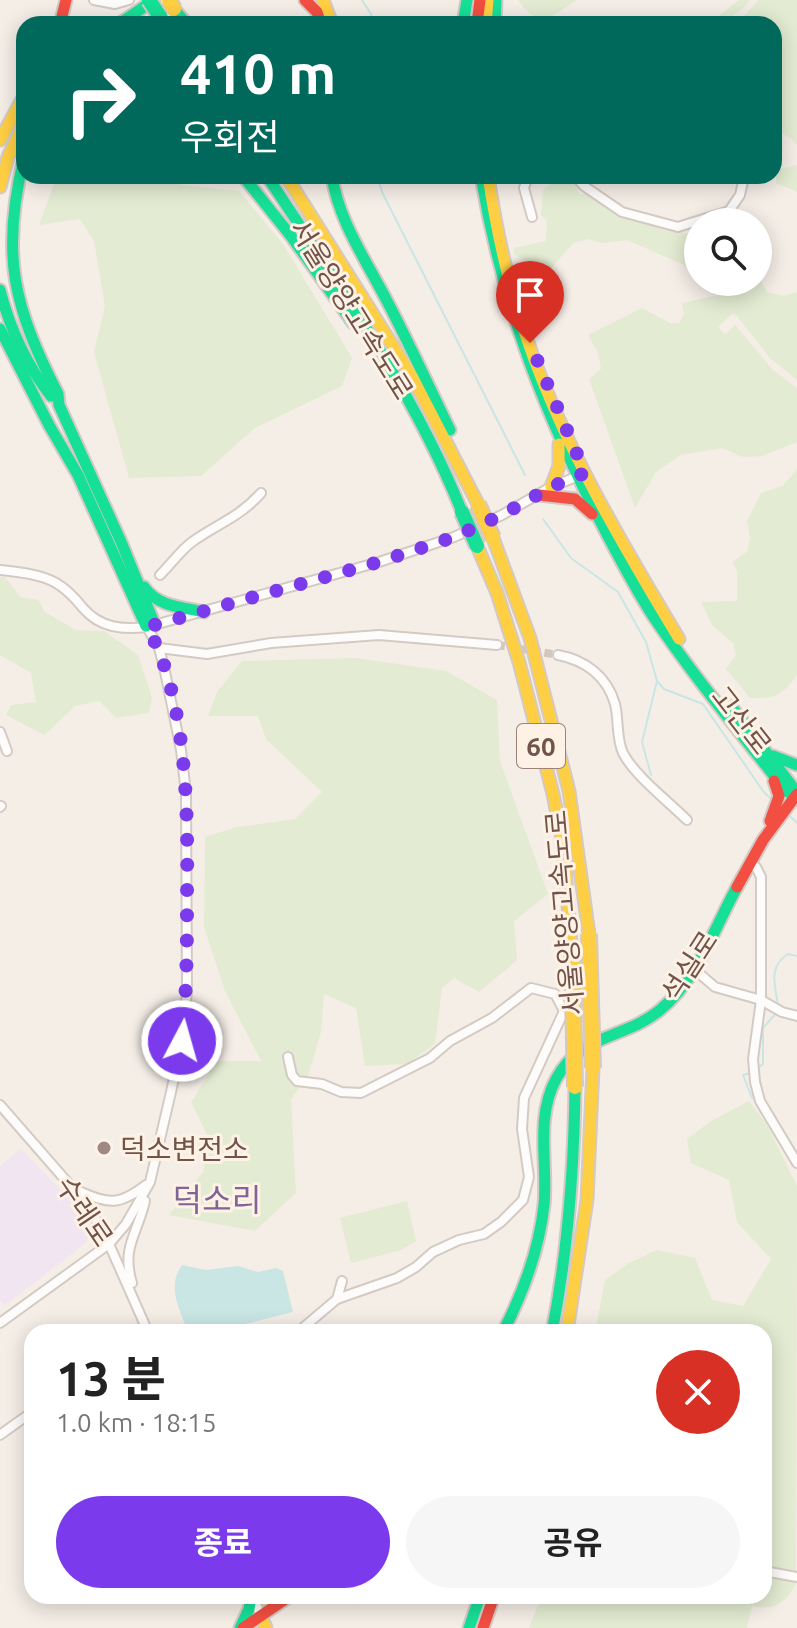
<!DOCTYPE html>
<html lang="ko">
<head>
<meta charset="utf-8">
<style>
  body { margin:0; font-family:Ubuntu,"Noto Sans KR",sans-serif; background:#f6f6f6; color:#222; height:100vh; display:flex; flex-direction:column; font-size:30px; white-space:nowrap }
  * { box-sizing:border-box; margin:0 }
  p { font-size:26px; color:#767676 }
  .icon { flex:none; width:44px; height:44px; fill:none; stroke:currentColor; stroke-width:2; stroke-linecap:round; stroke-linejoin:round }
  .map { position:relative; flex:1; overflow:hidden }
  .sheet { position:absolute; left:24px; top:1324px; width:748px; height:280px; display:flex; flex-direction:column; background:#fff; border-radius:24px; box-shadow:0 4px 20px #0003 }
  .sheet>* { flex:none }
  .hud { position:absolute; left:16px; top:16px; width:766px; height:168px; border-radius:24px; box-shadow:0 4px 20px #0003; background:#00695c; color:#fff; overflow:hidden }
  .buttons { position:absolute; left:684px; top:208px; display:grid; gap:16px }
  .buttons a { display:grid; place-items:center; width:88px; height:88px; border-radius:50%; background:#fff; box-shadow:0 4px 20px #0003; font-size:40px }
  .pin { position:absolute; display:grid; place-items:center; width:68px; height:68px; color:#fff; margin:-82px -34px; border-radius:50% 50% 50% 0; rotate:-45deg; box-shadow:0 0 8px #0007 }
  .pin .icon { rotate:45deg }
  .me { position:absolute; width:88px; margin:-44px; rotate:6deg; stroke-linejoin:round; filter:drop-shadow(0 0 6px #0008) }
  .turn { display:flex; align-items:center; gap:28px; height:168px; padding:0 32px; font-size:36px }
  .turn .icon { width:104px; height:104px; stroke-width:2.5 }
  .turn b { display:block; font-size:56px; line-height:68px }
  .round { display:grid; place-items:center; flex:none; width:84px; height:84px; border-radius:42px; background:#f6f6f6 }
  .head { display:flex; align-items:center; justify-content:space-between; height:136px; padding:0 32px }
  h1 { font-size:48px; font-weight:700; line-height:60px }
  .cta { display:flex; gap:16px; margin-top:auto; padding:16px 32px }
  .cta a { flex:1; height:92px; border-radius:48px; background:#7c3aed; color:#fff; font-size:32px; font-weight:700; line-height:92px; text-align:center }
  .cta a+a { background:#f6f6f6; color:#222 }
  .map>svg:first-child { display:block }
  .education { fill:#f0e5f0 }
  .green { fill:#e3ebd2 }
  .water { fill:#c9e6e5 }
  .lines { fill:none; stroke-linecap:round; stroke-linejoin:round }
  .stream { stroke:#c9e6e5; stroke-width:2 }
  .street-tunnel { stroke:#d4c7c0; stroke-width:8; stroke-dasharray:8 4; stroke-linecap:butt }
  .street-casing { stroke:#d4cac4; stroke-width:12 }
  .fast-casing { stroke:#d4c9c4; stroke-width:15 }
  .slow-casing { stroke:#d4c9c4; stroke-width:15 }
  .jam-casing { stroke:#d4c9c4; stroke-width:15 }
  .street { stroke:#fefcfb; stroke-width:8 }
  .fast { stroke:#16e098; stroke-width:11 }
  .slow { stroke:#ffcf43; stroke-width:11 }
  .jam { stroke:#f24e42; stroke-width:11 }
  .fast-bridge-casing { stroke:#d4c9c4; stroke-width:18; stroke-linecap:butt }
  .slow-bridge-casing { stroke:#d4c9c4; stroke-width:18; stroke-linecap:butt }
  .fast-bridge { stroke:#16e098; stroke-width:14 }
  .slow-bridge { stroke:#ffcf43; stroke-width:14 }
  .route { stroke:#7c3aed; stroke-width:14; stroke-dasharray:0 25.2 }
  .poi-dot { fill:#9f8980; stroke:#fef2e6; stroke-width:3 }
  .labels { text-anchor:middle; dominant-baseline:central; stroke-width:6; stroke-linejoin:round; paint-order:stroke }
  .shield { fill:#fef2e6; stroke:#9b8378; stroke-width:2 }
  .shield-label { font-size:26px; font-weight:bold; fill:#715349 }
  .street-label { font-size:28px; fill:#715349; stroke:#fef2e6 }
  .poi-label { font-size:28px; fill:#715349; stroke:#fef2e6; text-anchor:start }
  .quarter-label { font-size:32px; fill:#7f6495; stroke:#fef2e6 }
</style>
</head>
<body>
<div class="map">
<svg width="797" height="1628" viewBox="0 0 797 1628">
  <rect width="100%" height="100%" fill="#f5eee7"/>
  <path class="education" d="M21 1149 78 1208 90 1230 87 1242 5 1305 0 1301V1166Z"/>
  <g class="green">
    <path d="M518 0H577L552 16 556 24C541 24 527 13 518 0Z"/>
    <path d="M739 0H750C736 21 712 24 688 24L716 18Z"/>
    <path d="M758 0H797V145L792 139 774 129V24H727L744 16Z"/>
    <path d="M797 165V192L776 183V170Z"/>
    <path d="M57 176H173L182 185 239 191 283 244 352 358 342 386 255 428 201 476 129 478 94 352 105 306 94 241 80 219 39 225Z"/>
    <path d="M560 176H570L580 194H592L649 222 698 237V271L627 240 602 243 589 239 573 243 528 295 522 279 532 271 528 262 514 254V248L546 241 547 221 541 215 543 190Z"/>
    <path d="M758 274 767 292 784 296 797 292V380L770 358 737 316 733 313 718 327 725 334 735 325 773 370 797 388V442L762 456 743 457 722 448 681 455 656 472 635 508 589 379 601 369 598 353 588 335 642 308 670 323H679L684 314 682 303 718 295 709 282H758Z"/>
    <path d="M797 469V675C783 695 775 699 750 698L726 669 736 655 733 643 712 625 701 602 737 601V571L732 562 747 552 750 538 747 521 761 493 783 486Z"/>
    <path d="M0 577H5L20 597 38 600 45 612 76 630 104 631 138 655 152 698 149 713 116 718 99 701 75 706 44 735 6 715 11 705 36 702 31 673 0 655Z"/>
    <path d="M356 658 446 671 497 700 500 761 548 894 514 921 517 960 479 992 454 978 442 988 435 1044 407 1064 365 1066 356 1008 324 994 321 1032 308 1076 291 1099 296 1193 255 1231 169 1215 203 1172 208 1137 191 1102 217 1061H261L225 991 204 927 205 837 237 827 295 819 322 792 266 739 258 716H208L217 692 242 661Z"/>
    <path d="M749 1101 767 1125 797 1186 796 1584C784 1604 775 1611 752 1606L747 1628H529L537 1607 548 1596H764V1332H595L605 1280 629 1263 657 1250 695 1258 712 1300 743 1306 771 1259 737 1222 729 1180 691 1163 687 1139 711 1121Z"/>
    <path d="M407 1201 416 1241 401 1250 351 1263 340 1218Z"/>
  </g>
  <path class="water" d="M182 1265 206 1270 238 1266 258 1272 276 1268 283 1271 293 1312 212 1332H188C180 1310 166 1287 182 1265Z"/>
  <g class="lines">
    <g class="stream">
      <path d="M362 0 371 14 373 24"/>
      <path d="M377 176 382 192 525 475"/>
      <path d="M543 519 571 558 618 592 646 642 657 681 664 689 703 704 763 791 771 799"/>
      <path d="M651 775 642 742 657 681"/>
      <path d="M791 817 797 823"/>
      <path d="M778 1005C775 985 768 966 788 954L797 956"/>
      <path d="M757 1069 763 1064V1028L777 1012"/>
      <path d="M750 1073 743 1075 752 1098"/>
    </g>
    <path class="street-tunnel" d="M497 645 558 655"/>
    <defs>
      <g id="street">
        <path d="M94 0 115 4 129 0"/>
        <path d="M528 176 524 188 532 217"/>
        <path d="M575 176 584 186 622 212 678 227 729 211 740 195 744 177"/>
        <path d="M0 570C18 572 40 574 56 583 67 589 75 598 83 608 100 628 123 630 147 627L379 562 454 537 502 515 551 487 581 475"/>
        <path d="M160 575C171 564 181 550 192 542 217 524 240 517 261 493"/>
        <path d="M159 648 207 654 271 643 379 635 497 645"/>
        <path d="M558 655C585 660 607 676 615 704 619 720 616 738 623 753 635 776 668 801 687 820"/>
        <path d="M0 732 7 751"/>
        <path d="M0 807 1 806"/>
        <path d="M750 862 756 867 761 877V1000L753 1059 755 1082 760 1101 797 1163"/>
        <path d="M694 969 715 987 761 1000 782 1012 797 1016"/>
        <path d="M288 1057 292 1075 297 1081 322 1084 341 1092 361 1093 430 1058 450 1041 492 1018 531 988 555 994 564 1011"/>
        <path d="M0 1105 89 1207 109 1244 148 1332"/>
        <path d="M79 1191C109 1205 120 1205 146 1185"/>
        <path d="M132 1283C121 1247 138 1233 145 1201"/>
        <path d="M337 1299 397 1278 416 1267 433 1252 459 1240 484 1234 501 1222 523 1200 529 1177 522 1129 524 1098 564 1011 572 1021"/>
        <path d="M0 1323 109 1244 126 1224 150 1182 171 1092 182 1041 187 992 186 793 181 750 164 667 159 648 147 627"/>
        <path d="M298 1332 337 1299 342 1281"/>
        <path d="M0 1435 32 1412"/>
        <path d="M764 1571 797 1577"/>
        <path d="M252 1596 261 1616"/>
      </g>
      <g id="fast">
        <path d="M174 9 187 24"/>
        <path d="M119 24 154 0"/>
        <path d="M463 24 467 0"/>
        <path d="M495 24 496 0"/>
        <path d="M24 158C0 255 14 308 58 394L59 405 122 544 155 625"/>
        <path d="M243 176 291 236 353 323"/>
        <path d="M267 176C338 284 414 392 462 512"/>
        <path d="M332 176C338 220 367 262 387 301 409 343 429 387 450 430"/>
        <path d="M481 176C501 297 539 400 594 509 613 546 631 582 653 616 694 677 741 733 786 791L795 796"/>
        <path d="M0 290C10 329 26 364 51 396"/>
        <path d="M0 329 49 425 78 475 146 626"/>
        <path d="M144 587C158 607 182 607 204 612"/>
        <path d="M731 706 792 786 795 796"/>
        <path d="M773 756 797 765"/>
        <path d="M503 1332C524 1291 539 1251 544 1205 548 1164 535 1118 556 1079 581 1033 625 1039 660 1010 697 980 715 927 737 887"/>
        <path d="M552 1332C568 1251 574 1170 575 1087"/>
        <path d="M240 1628 249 1609 251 1596"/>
        <path d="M469 1628 480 1596"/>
      </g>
      <g id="slow">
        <path d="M323 0 332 24"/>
        <path d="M486 24 488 0"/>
        <path d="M0 140 24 96"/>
        <path d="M286 176 413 378 478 504"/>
        <path d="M488 176C494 216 502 256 513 295 547 418 614 531 679 639"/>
        <path d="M0 187 8 157 24 123"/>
        <path d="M551 487 559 466V444"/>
        <path d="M493 538 530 638 569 791 589 934"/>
        <path d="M477 546 497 593 519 662 553 794 563 844 572 954"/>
        <path d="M567 1332 587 1200 593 1068"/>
        <path d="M257 1596 266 1599 284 1597"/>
        <path d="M261 1616 266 1628"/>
      </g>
      <g id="jam">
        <path d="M305 0 317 12 321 24"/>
        <path d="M60 24 66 0"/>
        <path d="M477 24 480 0"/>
        <path d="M539 495 575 499 592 514"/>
        <path d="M770 821 779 796 774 781"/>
        <path d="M737 887 763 840 797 794"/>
        <path d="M243 1628 290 1596"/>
        <path d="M483 1628 494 1596"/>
      </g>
    </defs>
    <use href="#street" class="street-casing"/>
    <use href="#fast" class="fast-casing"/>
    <use href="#slow" class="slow-casing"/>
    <use href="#jam" class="jam-casing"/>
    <use href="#street" class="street"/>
    <use href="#fast" class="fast"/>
    <use href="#slow" class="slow"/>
    <use href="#jam" class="jam"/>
    <defs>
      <g id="fast-bridge">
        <path d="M149 0 161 18"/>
        <path d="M462 512 477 546"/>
      </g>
      <g id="slow-bridge">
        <path d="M169 0 174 9"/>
        <path d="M478 504 493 538"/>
        <path d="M589 934 593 1068"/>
        <path d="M572 954 575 1087"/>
      </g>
    </defs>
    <use href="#fast-bridge" class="fast-bridge-casing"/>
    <use href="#slow-bridge" class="slow-bridge-casing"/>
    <use href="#fast-bridge" class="fast-bridge"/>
    <use href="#slow-bridge" class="slow-bridge"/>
  </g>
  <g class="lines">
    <path class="route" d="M182 1041C187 992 187 944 187 895 188 815 188 698 147 627L379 562 454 537 502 515 551 487 585 473 530 343"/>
  </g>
  <circle class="poi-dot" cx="104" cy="1148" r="8"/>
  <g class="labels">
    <rect class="shield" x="517" y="724" width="48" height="44" rx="6"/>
    <g class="shield-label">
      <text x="541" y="746">60</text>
    </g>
    <g class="street-label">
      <text transform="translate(352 309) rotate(58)">서울양양고속도로</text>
      <text transform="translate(742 720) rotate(52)">고산로</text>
      <text transform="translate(564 913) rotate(-95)">서울양양고속도로</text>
      <text transform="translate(689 966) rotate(-57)">석실로</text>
      <text transform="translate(85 1211) rotate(56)">수레로</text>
    </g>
    <g class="poi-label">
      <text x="120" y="1148">덕소변전소</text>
    </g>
    <g class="quarter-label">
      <text x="217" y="1199">덕소리</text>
    </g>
  </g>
</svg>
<div class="buttons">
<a><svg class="icon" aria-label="search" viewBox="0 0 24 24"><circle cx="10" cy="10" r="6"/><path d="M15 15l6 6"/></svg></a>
</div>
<div class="pin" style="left:530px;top:343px;background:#d93025"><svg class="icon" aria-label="arrive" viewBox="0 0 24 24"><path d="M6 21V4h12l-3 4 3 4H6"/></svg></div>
<svg class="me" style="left:182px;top:1041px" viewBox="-20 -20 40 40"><circle r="17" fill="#7c3aed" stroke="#fff" stroke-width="3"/><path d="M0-11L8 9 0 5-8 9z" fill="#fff"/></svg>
<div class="hud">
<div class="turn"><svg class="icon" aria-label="right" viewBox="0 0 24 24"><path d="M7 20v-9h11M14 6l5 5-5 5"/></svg><div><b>410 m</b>우회전</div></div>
</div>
<section class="sheet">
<div class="head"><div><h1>13 분</h1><p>1.0 km · 18:15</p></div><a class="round" style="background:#d93025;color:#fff"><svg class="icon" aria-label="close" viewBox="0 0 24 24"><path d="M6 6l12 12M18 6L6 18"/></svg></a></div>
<div class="cta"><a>종료</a><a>공유</a></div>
</section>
</div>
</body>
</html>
